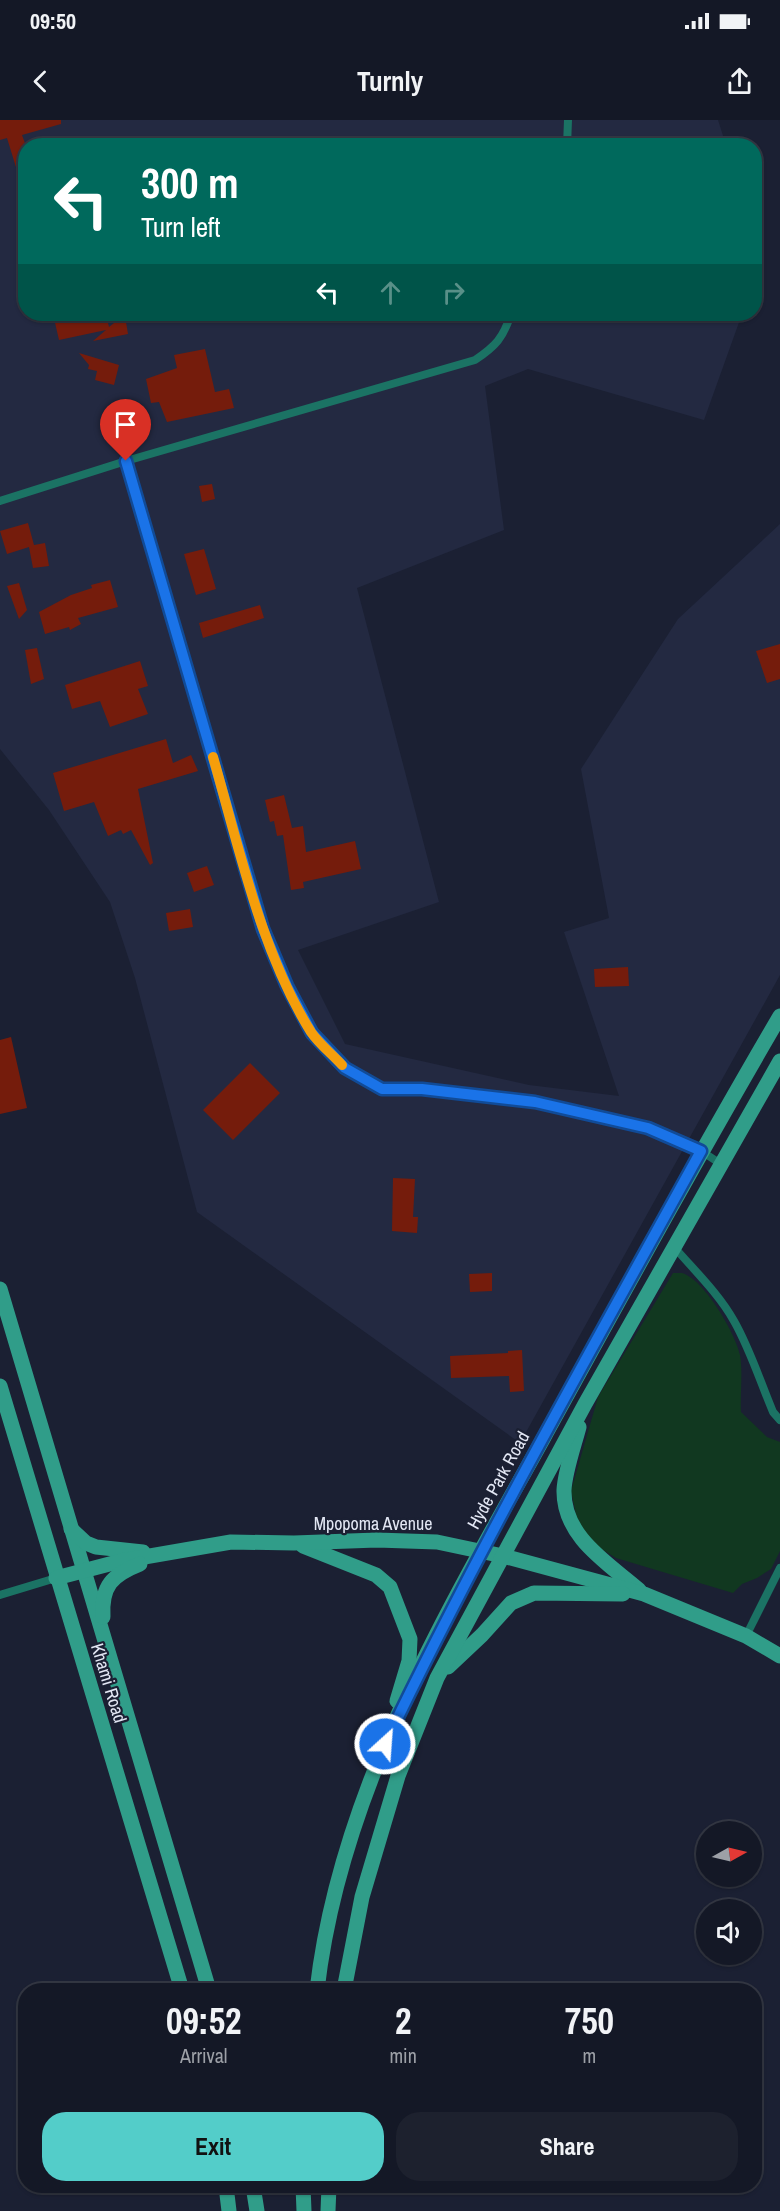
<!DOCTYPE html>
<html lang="en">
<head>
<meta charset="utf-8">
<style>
  body { margin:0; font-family:"Archivo Narrow",sans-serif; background:#1d212e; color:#f1f3f6; height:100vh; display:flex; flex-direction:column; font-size:22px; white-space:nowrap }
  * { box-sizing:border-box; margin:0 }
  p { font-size:20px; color:#9da0a7 }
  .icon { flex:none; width:33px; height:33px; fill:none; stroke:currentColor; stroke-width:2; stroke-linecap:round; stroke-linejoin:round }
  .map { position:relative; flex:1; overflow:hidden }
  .details { position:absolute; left:18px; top:1863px; width:744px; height:210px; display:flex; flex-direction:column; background:#141826; border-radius:24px; box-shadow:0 2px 4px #0004,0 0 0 2px #333743 }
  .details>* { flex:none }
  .banner { position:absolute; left:18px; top:18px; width:744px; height:183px; border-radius:24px; box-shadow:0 2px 4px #0004,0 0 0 2px #333743; background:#00695c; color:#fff; overflow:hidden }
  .needle { width:39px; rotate:82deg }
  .controls { position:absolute; left:696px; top:1701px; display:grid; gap:12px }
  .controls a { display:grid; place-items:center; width:66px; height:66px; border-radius:50%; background:#141826; box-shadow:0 2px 4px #0004,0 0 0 2px #333743; font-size:30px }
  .pin { position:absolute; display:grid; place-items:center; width:51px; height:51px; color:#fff; margin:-62px -26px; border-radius:50% 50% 50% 0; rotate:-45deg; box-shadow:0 0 6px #0007 }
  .pin .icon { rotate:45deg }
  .me { position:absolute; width:66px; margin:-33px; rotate:26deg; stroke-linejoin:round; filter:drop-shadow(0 0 4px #0008) }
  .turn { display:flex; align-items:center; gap:21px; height:126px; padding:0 24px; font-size:27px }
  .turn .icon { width:78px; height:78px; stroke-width:2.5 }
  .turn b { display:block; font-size:42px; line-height:51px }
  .lanes { display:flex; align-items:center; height:57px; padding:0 24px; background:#0003; justify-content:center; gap:30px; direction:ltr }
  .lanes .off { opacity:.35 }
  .eta { display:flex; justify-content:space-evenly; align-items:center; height:102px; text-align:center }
  .eta b { font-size:36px; font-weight:700; line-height:42px }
  .primary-button { display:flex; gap:12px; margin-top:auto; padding:12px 24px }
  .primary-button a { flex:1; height:69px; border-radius:24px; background:#53cdc9; color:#111; font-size:24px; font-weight:700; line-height:69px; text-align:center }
  .primary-button a+a { background:#1d212e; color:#f1f3f6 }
  .status { display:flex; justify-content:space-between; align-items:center; height:42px; padding:0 30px; background:#141826; direction:ltr }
  .status svg { height:16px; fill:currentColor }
  header { display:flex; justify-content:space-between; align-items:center; height:78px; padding:0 24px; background:#141826; font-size:27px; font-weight:700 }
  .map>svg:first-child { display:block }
  .built { fill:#232941 }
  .green { fill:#113820 }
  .building { fill:#751c0c }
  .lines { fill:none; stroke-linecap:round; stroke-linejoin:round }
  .lane { stroke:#1b7364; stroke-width:8 }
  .secondary { stroke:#309d89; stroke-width:15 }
  .route-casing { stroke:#114b97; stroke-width:15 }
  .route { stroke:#1a73e8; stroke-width:10 }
  .slow { stroke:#f59e0b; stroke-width:10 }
  .labels { text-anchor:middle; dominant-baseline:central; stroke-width:4.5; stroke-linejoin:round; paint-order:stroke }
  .street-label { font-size:18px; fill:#e3e7f4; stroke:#1b2033 }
</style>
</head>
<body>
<div class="status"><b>09:50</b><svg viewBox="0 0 49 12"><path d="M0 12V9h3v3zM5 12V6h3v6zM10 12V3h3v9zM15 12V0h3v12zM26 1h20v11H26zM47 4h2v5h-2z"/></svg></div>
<header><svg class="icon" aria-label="back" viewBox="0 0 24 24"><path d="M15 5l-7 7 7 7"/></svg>Turnly<svg class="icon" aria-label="share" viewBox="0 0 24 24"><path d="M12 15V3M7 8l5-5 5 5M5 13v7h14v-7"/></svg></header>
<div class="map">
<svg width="780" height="2091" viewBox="0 0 780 2091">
  <rect width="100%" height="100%" fill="#1b2033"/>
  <path class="built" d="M0 0H718L726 25 26 26V194H742L704 300 528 249 485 266 504 410 357 468 439 782 298 830 345 924 529 965 619 976 564 812 609 798 581 649 678 499 780 404V855L520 1323 197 1092 135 858 110 782 49 690 0 629Z"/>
  <path class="green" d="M673 1153C676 1153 679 1153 682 1153 704 1159 736 1214 740 1235 743 1251 740 1275 741 1292L767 1317 780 1322V1431L771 1449 757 1458 742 1464 733 1473 616 1438 590 1422 577 1399 571 1371 598 1277Z"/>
  <g class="building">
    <path d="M0 0H61V4L22 15 26 26V70H23L7 18 0 20Z"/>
    <path d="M53 194H106L109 207 114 203 126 202 128 214 93 221 106 210 59 220Z"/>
    <path d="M205 229 215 272 229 269 234 288 167 302 159 282 151 283 146 259 177 248 174 235Z"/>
    <path d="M79 233 119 245 114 265 95 260 97 251 88 249 89 245Z"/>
    <path d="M212 364 215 379 202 382 199 366Z"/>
    <path d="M28 403 34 425 45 423 49 446 33 448 29 427 7 434 0 411Z"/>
    <path d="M204 429 216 469 196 475 184 434Z"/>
    <path d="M110 460 118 487 78 498 81 504 70 510 69 507 45 514 39 492 71 475 92 468 91 465Z"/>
    <path d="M19 463 27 490 19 499 7 466Z"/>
    <path d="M260 485 264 498 203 518 199 503Z"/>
    <path d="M780 524V559L767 563 756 531Z"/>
    <path d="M37 528 44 559 31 564 25 530Z"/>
    <path d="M140 541 148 566 138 569 148 594 110 607 100 581 72 589 65 565Z"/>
    <path d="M166 619 173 643 191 635 198 651 138 669 153 743 150 745 131 710 123 714 121 710 108 716 94 682 64 691 53 653Z"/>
    <path d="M284 675 292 708 303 706 306 732 355 721 361 749 303 762 304 768 291 770 283 715 277 716 274 701 270 702 265 680Z"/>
    <path d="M207 746 214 765 194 772 187 753Z"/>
    <path d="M190 789 193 807 169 811 166 793Z"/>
    <path d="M628 847 629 866 595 867 594 849Z"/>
    <path d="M11 917 27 988 0 994V920Z"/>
    <path d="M250 943 280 973 233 1020 203 990Z"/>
    <path d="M393 1058 415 1059 413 1097H418L417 1113 392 1111Z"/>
    <path d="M492 1153V1171L470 1172 469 1154Z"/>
    <path d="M522 1230 524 1271 510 1272 509 1256 451 1258 450 1236 508 1233V1231Z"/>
  </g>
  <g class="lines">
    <g class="lane">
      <path d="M567 26 568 0"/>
      <path d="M126 341 263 809 287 865 312 913 345 948 382 969H422L535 982 648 1008 701 1031 721 1044"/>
      <path d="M0 381 126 341 475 240C496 226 503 218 511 194"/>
      <path d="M675 1128C695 1151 719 1174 734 1201 750 1229 760 1261 773 1292L780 1300"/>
      <path d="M0 1475 56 1458"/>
      <path d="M746 1516 780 1448"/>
    </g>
    <g class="secondary">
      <path d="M0 1169 209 1870"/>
      <path d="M0 1266 182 1870"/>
      <path d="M579 1307C574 1326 565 1351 564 1370 563 1417 608 1443 639 1470"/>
      <path d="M71 1409 86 1423 96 1427 143 1432"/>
      <path d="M303 1426 376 1455 390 1467 410 1519 409 1541 397 1581"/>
      <path d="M56 1458 121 1441 231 1422 294 1423 377 1420 437 1422 503 1436 644 1474 746 1516 780 1536"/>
      <path d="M103 1497C101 1466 112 1455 140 1444"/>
      <path d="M448 1547 482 1515 511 1483 534 1473 623 1474"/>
      <path d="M317 1870C340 1670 447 1492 543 1319 621 1177 698 1036 780 896"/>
      <path d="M344 1870 362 1777 398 1656 437 1558 585 1284 780 941"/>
      <path d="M226 2066 229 2091"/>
      <path d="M253 2066 257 2091"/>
      <path d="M303 2066 304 2091"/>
      <path d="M328 2091 329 2066"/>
    </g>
  </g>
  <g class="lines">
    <defs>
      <path id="route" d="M126 341 263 809 287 866 312 913 345 948 382 969H422L535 982 648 1008 701 1031C593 1227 482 1422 385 1624"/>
    </defs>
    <use href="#route" class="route-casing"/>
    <use href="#route" class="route"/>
    <path class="slow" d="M213 637C239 727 261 832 311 912 319 924 332 934 342 945"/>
  </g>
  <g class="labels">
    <g class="street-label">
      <text transform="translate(498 1360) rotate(-61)">Hyde Park Road</text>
      <text x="373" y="1403">Mpopoma Avenue</text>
      <text transform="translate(109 1563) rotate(73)">Khami Road</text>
    </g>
  </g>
</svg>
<div class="controls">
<a><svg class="needle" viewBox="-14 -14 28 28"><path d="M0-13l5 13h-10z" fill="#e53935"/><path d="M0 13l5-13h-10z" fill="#9da0a7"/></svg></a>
<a><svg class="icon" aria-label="sound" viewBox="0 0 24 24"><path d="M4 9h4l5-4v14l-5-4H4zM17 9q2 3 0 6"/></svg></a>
</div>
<div class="pin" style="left:126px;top:341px;background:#d93025"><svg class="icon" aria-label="arrive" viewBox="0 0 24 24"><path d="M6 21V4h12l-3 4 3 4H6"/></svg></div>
<svg class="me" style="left:385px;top:1624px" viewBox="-20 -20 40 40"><circle r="17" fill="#1a73e8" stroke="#fff" stroke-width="3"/><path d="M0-11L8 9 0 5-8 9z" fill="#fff"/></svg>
<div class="banner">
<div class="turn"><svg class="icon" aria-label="left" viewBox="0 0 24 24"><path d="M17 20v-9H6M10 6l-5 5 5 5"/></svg><div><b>300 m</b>Turn left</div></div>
<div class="lanes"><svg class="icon" aria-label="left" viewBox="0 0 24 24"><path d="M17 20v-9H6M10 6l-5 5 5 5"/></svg><svg class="icon off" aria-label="ahead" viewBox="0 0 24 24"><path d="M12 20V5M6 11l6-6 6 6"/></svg><svg class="icon off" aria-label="right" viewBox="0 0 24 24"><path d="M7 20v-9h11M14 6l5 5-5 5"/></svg></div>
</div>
<section class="details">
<div class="eta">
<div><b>09:52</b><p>Arrival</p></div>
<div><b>2</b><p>min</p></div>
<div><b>750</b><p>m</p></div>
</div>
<div class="primary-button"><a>Exit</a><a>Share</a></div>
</section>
</div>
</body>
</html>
